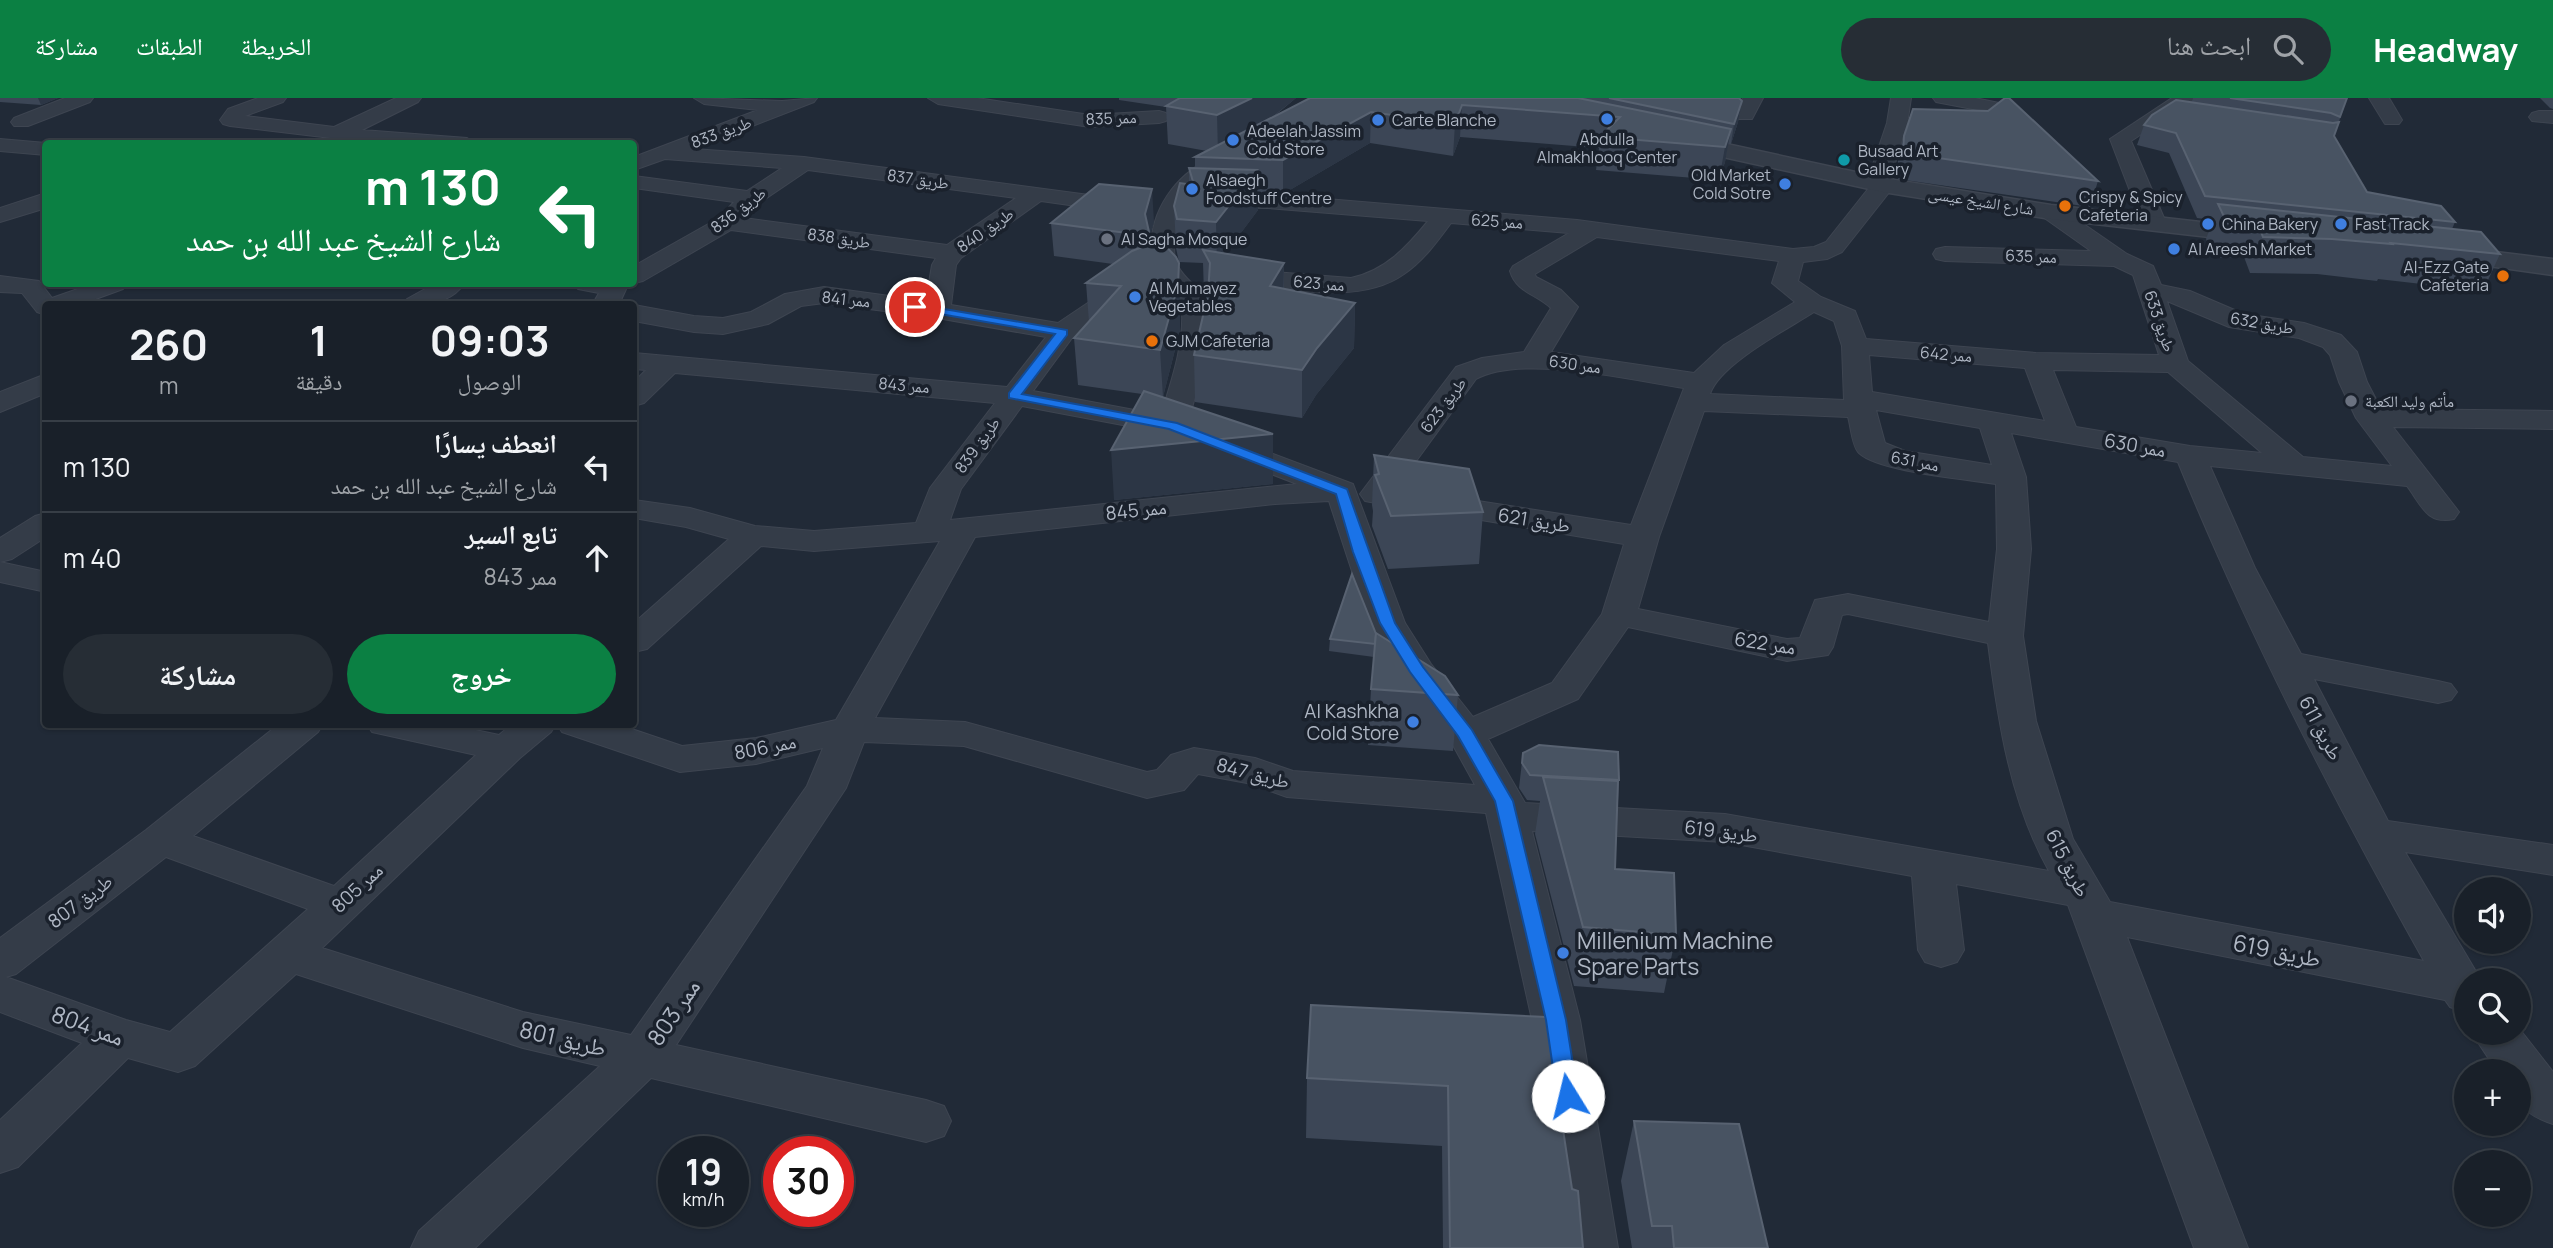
<!DOCTYPE html>
<html lang="ar">
<head>
<meta charset="utf-8">
<style>
  body { margin:0; font-family:Manrope,"Noto Naskh Arabic",sans-serif; background:#262d35; color:#f1f3f6; direction:rtl; height:100vh; display:flex; flex-direction:column; font-size:26px; white-space:nowrap }
  * { box-sizing:border-box; margin:0 }
  p { font-size:23px; color:#9fa3a8 }
  .icon { flex:none; width:38px; height:38px; fill:none; stroke:currentColor; stroke-width:2; stroke-linecap:round; stroke-linejoin:round }
  .map { position:relative; flex:1; overflow:hidden; direction:ltr }
  .drawer { position:absolute; left:42px; top:203px; width:595px; height:427px; display:flex; flex-direction:column; background:#192029; border-radius:7px; box-shadow:0 2px 5px #0004,0 0 0 2px #373e46; direction:rtl }
  .drawer>* { flex:none }
  .hud { position:absolute; left:42px; top:42px; width:595px; height:147px; border-radius:7px; box-shadow:0 2px 5px #0004,0 0 0 2px #373e46; direction:rtl; background:#0b8043; color:#fff; overflow:hidden }
  .buttons { position:absolute; left:2454px; top:779px; display:grid; gap:14px }
  .buttons a { display:grid; place-items:center; width:77px; height:77px; border-radius:50%; background:#192029; box-shadow:0 2px 5px #0004,0 0 0 2px #373e46; font-size:35px }
  .speed { position:absolute; left:658px; top:1038px; display:flex; gap:14px; font-size:35px; font-weight:700; text-align:center }
  .speed>* { display:grid; place-content:center; width:91px; height:91px; border-radius:50%; background:#192029; box-shadow:0 2px 5px #0004,0 0 0 2px #373e46; line-height:1 }
  .speed small { font-size:18px; font-weight:400 }
  .speed .limit { border:10px solid #d22; background:#fff; color:#111 }
  .pin { position:absolute; display:grid; place-items:center; width:60px; height:60px; color:#fff; margin:-30px; border:4px solid #fff; border-radius:50%; box-shadow:0 2px 7px #0007 }
  .me { position:absolute; width:77px; margin:-38px; rotate:351deg; stroke-linejoin:round; filter:drop-shadow(0 0 5px #0008) }
  .turn { display:flex; align-items:center; gap:24px; height:147px; padding:0 21px; font-size:32px }
  .turn .icon { width:91px; height:91px; stroke-width:2.5 }
  .turn b { display:block; font-size:49px; line-height:60px }
  .eta { display:flex; justify-content:space-evenly; align-items:center; height:119px; text-align:center }
  .eta b { font-size:42px; font-weight:700; line-height:49px }
  .cta { display:flex; gap:14px; margin-top:auto; padding:14px 21px }
  .cta a { flex:1; height:80px; border-radius:42px; background:#0b8043; color:#fff; font-size:28px; font-weight:700; line-height:80px; text-align:center }
  .cta a+a { background:#262d35; color:#f1f3f6 }
  ul { padding:0; list-style:none }
  li { display:flex; align-items:center; gap:21px; height:91px; padding:0 21px; border-top:2px solid #373e46 }
  li div { flex:1 }
  li b { display:block; font-size:26px }
  li em { font-style:normal }
  header { display:flex; align-items:center; gap:42px; box-sizing:border-box; height:98px; padding:0 35px; background:#0b8043; color:#fff }
  header strong { font-size:33px }
  nav { display:flex; gap:38px; margin-inline-start:auto; font-size:24px }
  .search { width:490px; height:63px; background:#262d35; display:flex; align-items:center; gap:18px; box-sizing:border-box; padding:0 24px; border-radius:38px; color:#9fa3a8; font-size:26px }
  .map>svg:first-child { display:block }
  .lines { fill:none; stroke-linecap:round; stroke-linejoin:round }
  .minor-casing { stroke:#3e4551; stroke-width:2 }
  .tertiary-casing { stroke:#3e4551; stroke-width:3 }
  .minor { fill:#343c48; fill-rule:evenodd }
  .tertiary { fill:#343c48; fill-rule:evenodd }
  .wall { fill:#3c4656 }
  .shaded-wall { fill:#2c3645 }
  .building { fill:#485362; stroke:#586271; stroke-width:2 }
  .route { fill:#1a73e8; stroke:#114b97; stroke-width:2 }
  .shop-dot { fill:#3f7fe0; stroke:#1a212c; stroke-width:2.5 }
  .culture-dot { fill:#0f9aa8; stroke:#1a212c; stroke-width:2.5 }
  .food-dot { fill:#e8710a; stroke:#1a212c; stroke-width:2.5 }
  .worship-dot { fill:#6b7280; stroke:#1a212c; stroke-width:2.5 }
  .labels { text-anchor:middle; dominant-baseline:central; stroke-width:7; stroke-linejoin:round; paint-order:stroke }
  .far-street-label { font-size:16px; fill:#afb7c4; stroke:#1a212c }
  .far-poi-label { font-size:16px; fill:#afb7c4; stroke:#1a212c; text-anchor:start }
  .street-label { font-size:19px; fill:#afb7c4; stroke:#1a212c }
  .poi-label { font-size:19px; fill:#afb7c4; stroke:#1a212c; text-anchor:end }
  .near-poi-label { font-size:23px; fill:#afb7c4; stroke:#1a212c; text-anchor:start }
  .near-street-label { font-size:23px; fill:#afb7c4; stroke:#1a212c }
</style>
</head>
<body>
<header>
<strong>Headway</strong>
<div class="search"><svg class="icon" aria-label="search" viewBox="0 0 24 24"><circle cx="10" cy="10" r="6"/><path d="M15 15l6 6"/></svg>ابحث هنا</div>
<nav><a>الخريطة</a><a>الطبقات</a><a>مشاركة</a></nav>
</header>
<div class="map">
<svg width="2553" height="1150" viewBox="0 0 2553 1150">
  <rect width="100%" height="100%" fill="#212a37"/>
  <g class="lines">
    <defs>
      <g id="minor">
        <path d="M65 0H93L90 4 28 28H14L11 24 14 20Z"/>
        <path d="M258 0H286L283 4 245 18 334 29 396 0H421L418 4 362 32 467 40 477 46H381L230 28 223 26 220 22 228 11Z"/>
        <path d="M694 0 782 3 817 0 814 4 693 51 804 59 1134 103 1137 108 1134 113 1126 115 1041 103 961 160 956 167 951 207 1058 225 1122 182 1131 179 1140 182 1144 187 1140 192 1072 240 1033 293 1161 317C1171 284 1184 248 1182 213 1180 189 1151 180 1151 154 1150 112 1175 78 1211 60 1221 55 1229 50 1240 53L1244 57 1240 61C1227 69 1211 75 1199 86 1183 100 1166 151 1179 170 1187 184 1203 191 1207 208 1215 245 1197 289 1188 324L1353 386 1405 525 1431 566 1473 619 1552 585 1602 516 1624 446 1433 414 1422 412 1417 405 1422 398 1433 396 1631 427 1684 290C1631 282 1521 256 1476 281L1387 403 1376 405 1365 403 1360 396 1456 269 1482 260 1524 254 1551 210C1536 196 1516 194 1510 173L1513 168 1569 135 1451 125C1437 144 1423 163 1404 176 1359 208 1288 190 1236 185L1227 183 1224 178 1227 173 1236 171 1351 180C1385 173 1407 149 1428 123L1268 110 1207 109 1199 107 1196 102 1199 97 1268 96 1577 122 1793 151 1814 149 1826 144 1868 91 1866 87 1887 25 1891 0H1911L1908 20 1972 24 1983 13 1936 4 1933 0H1975L2004 6 2007 10C2000 19 1993 30 1982 34L1905 32 1890 82 1894 87 1891 92 1842 154 1827 161 1803 164 1798 183 1821 199 1855 213 1866 241 2036 255 2159 257 2133 177 2114 168 1945 163 1936 161 1933 156 1936 151 1945 149 2091 153 2043 119 2040 114 2043 109H2059L2127 156 2153 168 2161 187 2190 193 2244 216 2304 225 2341 237 2357 254 2367 284 2381 311 2553 313V331L2393 329 2459 414 2454 421C2427 427 2422 408 2407 388L2210 368 2255 470 2301 556 2438 583 2451 586 2457 594 2451 602 2438 605 2314 581 2388 723 2553 747V777L2405 754 2481 882H2466V915L2450 909 2445 902 2127 839 2248 1150H2194L2068 807 1956 786 1964 852 1957 864 1941 869 1925 864 1918 852 1912 778 1725 744 1532 733 1580 922 1618 1150H1564L1532 922 1486 715 1287 699 1247 685 1198 676 1184 692 1147 700 964 648 864 644 846 690 676 947 926 1002 944 1008 951 1023 944 1038 926 1044 651 980 475 1150H411L419 1133 600 968 523 950 296 876 195 968 178 974 128 960 18 1069 0 1075V1022L82 945 0 914V840L146 732 279 626H323L318 634 193 738 334 788 476 657 372 634 367 626H447L499 637 512 626H556L551 634 520 660 322 850 523 914 631 937 807 688 823 650 756 666 680 674 562 634 557 626H617L682 648 756 640 836 622 940 443 814 453 761 448 647 551 634 554V525L729 441 686 429 634 420V402L690 410 755 428 814 433 916 425 930 390 995 305 675 275 644 305 634 308V284L646 272 634 271V255L1007 289 1046 239 937 220 824 205 801 208 768 226 723 236 694 234 634 223V207L694 218 723 220 751 214 785 196 824 189 926 203 932 167 936 160 731 132 643 183 634 185V168L719 120 734 104 634 90V78L747 93 782 70 665 61 634 72V59L758 12 704 6ZM808 72 1016 100 947 147 744 120 759 105ZM1597 139 1779 163 1772 185 1795 204 1724 247 1694 275 1551 254 1578 209 1561 192 1536 179 1535 176ZM2167 203 2229 229 2299 240 2323 249 2330 257 2339 284 2356 320 2392 368 2303 359 2188 263ZM1814 214 1834 223 1842 248 1844 302 1710 296C1720 266 1786 232 1814 214ZM1869 257 2025 270 2045 323 1872 294ZM2053 272 2168 274 2262 355 2190 348 2076 329ZM1022 308 1165 335 1297 386 950 422 961 391ZM1876 312 1980 330 1992 367 1905 353 1885 345ZM1704 313 1848 319C1851 329 1852 348 1859 355 1879 374 1967 381 1996 386L1997 451 1989 524 1848 496 1815 502 1800 540 1787 541 1638 511 1659 439ZM2011 335 2178 364C2248 536 2333 701 2424 863L2110 804 2073 741 2036 623 2023 538 2031 451 2026 379ZM1329 403 1369 525 1403 579 1449 640 1475 687 1293 673 1255 660 1194 650 1171 657 1157 672 1147 674 965 624 875 620 975 439 1275 406ZM1848 516 1988 545C1998 623 2010 704 2049 773L1725 716 1525 705 1488 641 1578 601 1628 529 1787 563 1828 557 1833 549 1842 517ZM166 759 308 811 170 934 126 922 6 879 16 876Z"/>
        <path d="M928 0H977L1090 17 1159 13 1166 15 1169 19 1166 23 1159 25 1090 29 938 6Z"/>
        <path d="M1743 0H1763L1752 21H1738L1735 17Z"/>
        <path d="M2172 0H2196L2131 43 2167 127 2163 132H2147L2143 127 2110 41Z"/>
        <path d="M2369 0H2389L2402 22 2399 26H2385Z"/>
        <path d="M2539 13H2553V25L2532 23 2529 19 2532 15Z"/>
        <path d="M0 41 46 45 49 46H46V57L0 53Z"/>
        <path d="M46 95V110L0 124V110Z"/>
        <path d="M0 178 39 183 52 200 92 186H127L123 191 82 206H46V217L37 214 22 195 0 194Z"/>
        <path d="M434 186H464C450 206 424 208 403 206L407 201Z"/>
        <path d="M574 186H624L627 189 621 202 624 206H598L595 202 599 195 578 191Z"/>
        <path d="M46 276V295L0 314V294Z"/>
        <path d="M46 415V439L12 461 0 464 46 474V494L0 484V440L35 418Z"/>
        <path d="M2518 929 2553 974V1026C2520 1015 2518 1006 2518 973H2497L2471 934H2518Z"/>
      </g>
      <g id="tertiary">
        <path d="M1676 35 1883 80 2051 107 2262 131 2271 133 2274 138 2271 143 2262 145 2051 121 1883 94 1668 47 1665 42 1668 37Z"/>
        <path d="M2447 148 2553 161V177L2438 161 2434 156 2438 151Z"/>
      </g>
    </defs>
    <use href="#minor" class="minor-casing"/>
    <use href="#tertiary" class="tertiary-casing"/>
    <use href="#minor" class="minor"/>
    <use href="#tertiary" class="tertiary"/>
  </g>
  <g class="wall">
    <path d="M0 0H58L41 7 0 4Z"/>
    <path d="M1119 0H1296L1272 20 1310 0H1740L1742 3 1738 24 1731 46H1728L1725 64 1719 82 1596 72 1599 50 1460 39 1453 58 1370 45 1283 96 1258 95V112L1225 156 1284 165V191L1355 205 1354 250 1316 297 1302 320 1195 304 1194 257 1207 201 1204 196 1203 165 1179 164 1176 150 1174 108 1189 86V70H1195V59L1207 53 1168 46 1166 9 1119 2Z"/>
    <path d="M2193 0H2347L2334 38 2367 94 2455 124 2452 131 2500 156 2483 193 2378 181 2377 183 2317 176 2250 175 2244 159 2214 160 2206 141 2213 122 2197 120 2169 55 2137 47 2144 27 2192 4Z"/>
    <path d="M2540 0H2553V11L2550 10Z"/>
    <path d="M1904 38 2098 83 2090 109 1898 81V63Z"/>
    <path d="M1154 124 1149 139 1150 146 1179 165 1180 209V232L1163 299 1273 336V386L1114 402 1142 296 1078 287 1074 240 1089 224 1086 185 1113 166 1054 158 1051 125Z"/>
    <path d="M1374 357 1483 414 1479 466 1388 471 1372 428 1373 413 1372 407Z"/>
    <path d="M1376 536 1458 597 1453 653 1368 647 1371 591 1374 559 1329 553 1330 541Z"/>
    <path d="M1523 655 1619 682 1615 771 1676 837 1664 895 1574 888 1535 736 1540 703 1527 702 1519 690Z"/>
    <path d="M1546 919 1572 1091 1583 1150H1443L1442 1048 1306 1040 1307 980Z"/>
    <path d="M1634 1023 1768 1150H1632L1621 1083Z"/>
  </g>
  <g class="shaded-wall">
    <path d="M38 0H58L41 7Z"/>
    <path d="M1252 0H1296L1263 26 1218 55 1217 17Z"/>
    <path d="M1742 3 1738 24 1731 46 1734 26Z"/>
    <path d="M1462 7 1460 39 1453 58 1455 26Z"/>
    <path d="M1371 14 1370 45 1283 96V62Z"/>
    <path d="M1731 31 1725 64 1719 82 1725 49Z"/>
    <path d="M1257 72 1258 112 1217 167 1216 124Z"/>
    <path d="M1152 91 1154 124 1149 139 1151 167 1144 170 1142 137 1145 116Z"/>
    <path d="M1179 165 1180 209V232L1163 299 1160 252Z"/>
    <path d="M1284 165 1283 209 1270 188Z"/>
    <path d="M1355 205 1354 250 1316 297 1302 320V272L1317 250Z"/>
    <path d="M1273 336V386L1114 402 1111 352Z"/>
  </g>
  <g class="building">
    <path d="M1180 0H1252L1217 17 1166 8Z"/>
    <path d="M1310 0H1578L1731 31 1725 49 1600 39 1620 19 1462 7 1455 26 1371 14 1283 62 1195 59Z"/>
    <path d="M1609 0H1739L1742 3 1734 26Z"/>
    <path d="M2005 0H2009L2098 83 1903 55 1904 38 1913 11 1988 13Z"/>
    <path d="M2230 0H2347L2340 19 2331 15Z"/>
    <path d="M2176 2 2333 25 2339 24 2334 38 2367 94 2441 108 2455 124 2205 98 2176 35 2144 27 2152 17Z"/>
    <path d="M1189 70 1257 72 1216 124 1177 121 1174 108 1180 85 1194 87Z"/>
    <path d="M1099 86 1152 91 1145 116 1149 134 1142 137 1051 125Z"/>
    <path d="M2218 106 2481 134 2500 156 2391 145 2392 146 2332 141 2263 139 2257 124 2227 125Z"/>
    <path d="M1160 142 1176 159 1179 165 1178 187 1160 252 1074 240 1121 188 1086 185 1132 153Z"/>
    <path d="M1203 152 1284 165 1270 188 1355 205 1317 250 1302 272 1194 257 1208 196 1210 165Z"/>
    <path d="M1144 293 1273 336 1111 352Z"/>
    <path d="M1374 357 1469 371 1483 414 1391 418 1375 377 1379 376Z"/>
    <path d="M1352 476 1376 536 1375 546 1330 541Z"/>
    <path d="M1376 535 1445 578 1458 597 1371 591Z"/>
    <path d="M1539 647 1618 654 1619 682 1530 677 1522 665 1523 655Z"/>
    <path d="M1543 679 1618 683 1615 771 1674 775 1676 837 1583 829Z"/>
    <path d="M1311 907 1546 919 1572 1091 1578 1093 1583 1150H1450L1448 988 1307 980Z"/>
    <path d="M1634 1023 1739 1026 1768 1150H1674L1672 1128H1652Z"/>
  </g>
  <path class="route" d="M915 206 1067 232V237L1022 296 1177 325 1347 391 1395 525 1423 569 1472 632 1513 703 1566 922 1578 998 1575 1004 1568 1007 1560 1004 1557 998 1546 922 1495 703 1458 638 1410 574 1380 525 1353 454 1336 396 1169 331 1009 300V295L1055 236 911 211 909 209Z"/>
  <g class="shop-dot">
    <circle cx="1607" cy="21" r="7"/>
    <circle cx="1378" cy="22" r="7"/>
    <circle cx="1233" cy="42" r="7"/>
    <circle cx="1785" cy="86" r="7"/>
    <circle cx="1192" cy="91" r="7"/>
    <circle cx="2208" cy="126" r="7"/>
    <circle cx="2341" cy="126" r="7"/>
    <circle cx="2174" cy="151" r="7"/>
    <circle cx="1135" cy="199" r="7"/>
    <circle cx="1413" cy="624" r="7"/>
    <circle cx="1563" cy="855" r="7"/>
  </g>
  <circle class="culture-dot" cx="1844" cy="62" r="7"/>
  <g class="food-dot">
    <circle cx="2065" cy="108" r="7"/>
    <circle cx="2503" cy="178" r="7"/>
    <circle cx="1152" cy="243" r="7"/>
  </g>
  <g class="worship-dot">
    <circle cx="1107" cy="141" r="7"/>
    <circle cx="2351" cy="303" r="7"/>
  </g>
  <g class="labels">
    <g class="far-street-label">
      <text transform="translate(1111 20) rotate(-2)">ممر 835</text>
      <text transform="translate(721 34) rotate(-20)">طريق 833</text>
      <text transform="translate(918 81) rotate(8)">طريق 837</text>
      <text transform="translate(1981 103) rotate(9)">شارع الشيخ عيسى</text>
      <text transform="translate(738 112) rotate(-37)">طريق 836</text>
      <text transform="translate(1497 123) rotate(4)">ممر 625</text>
      <text transform="translate(985 132) rotate(-35)">طريق 840</text>
      <text transform="translate(839 140) rotate(8)">طريق 838</text>
      <text transform="translate(2031 158) rotate(2)">ممر 635</text>
      <text transform="translate(1319 185) rotate(5)">ممر 623</text>
      <text transform="translate(846 201) rotate(6)">ممر 841</text>
      <text transform="translate(2160 223) rotate(71)">طريق 633</text>
      <text transform="translate(2262 225) rotate(10)">طريق 632</text>
      <text transform="translate(1946 256) rotate(5)">ممر 642</text>
      <text transform="translate(1575 266) rotate(8)">ممر 630</text>
      <text transform="translate(904 287) rotate(5)">ممر 843</text>
      <text transform="translate(1443 307) rotate(-53)">طريق 623</text>
      <text transform="translate(977 347) rotate(-54)">طريق 839</text>
      <text transform="translate(1915 363) rotate(11)">ممر 631</text>
    </g>
    <g class="far-poi-label">
      <text x="1392" y="22">Carte Blanche</text>
      <text x="1247" y="33">Adeelah Jassim<tspan x="1247" dy="18">Cold Store</tspan></text>
      <text x="1607" y="41" text-anchor="middle">Abdulla<tspan x="1607" dy="18">Almakhlooq Center</tspan></text>
      <text x="1858" y="53">Busaad Art<tspan x="1858" dy="18">Gallery</tspan></text>
      <text x="1771" y="77" text-anchor="end">Old Market<tspan x="1771" dy="18">Cold Sotre</tspan></text>
      <text x="1206" y="82">Alsaegh<tspan x="1206" dy="18">Foodstuff Centre</tspan></text>
      <text x="2079" y="99">Crispy &amp; Spicy<tspan x="2079" dy="18">Cafeteria</tspan></text>
      <text x="2222" y="126">China Bakery</text>
      <text x="2355" y="126">Fast Track</text>
      <text x="1121" y="141">Al Sagha Mosque</text>
      <text x="2188" y="151">Al Areesh Market</text>
      <text x="2489" y="169" text-anchor="end">Al-Ezz Gate<tspan x="2489" dy="18">Cafeteria</tspan></text>
      <text x="1149" y="190">Al Mumayez<tspan x="1149" dy="18">Vegetables</tspan></text>
      <text x="1166" y="243">GJM Cafeteria</text>
      <text x="2365" y="303">مأتم وليد الكعبة</text>
    </g>
    <g class="street-label">
      <text transform="translate(2135 347) rotate(10)">ممر 630</text>
      <text transform="translate(1136 412) rotate(-6)">ممر 845</text>
      <text transform="translate(1534 422) rotate(9)">طريق 621</text>
      <text transform="translate(1765 545) rotate(9)">ممر 622</text>
      <text transform="translate(2321 630) rotate(62)">طريق 611</text>
      <text transform="translate(765 649) rotate(-11)">ممر 806</text>
      <text transform="translate(1253 675) rotate(14)">طريق 847</text>
      <text transform="translate(1721 733) rotate(7)">طريق 619</text>
      <text transform="translate(2068 765) rotate(63)">طريق 615</text>
      <text transform="translate(357 790) rotate(-43)">ممر 805</text>
      <text transform="translate(80 803) rotate(-37)">طريق 807</text>
    </g>
    <g class="poi-label">
      <text x="1399" y="613">Al Kashkha<tspan x="1399" dy="22">Cold Store</tspan></text>
    </g>
    <g class="near-poi-label">
      <text x="1577" y="842">Millenium Machine<tspan x="1577" dy="26">Spare Parts</tspan></text>
    </g>
    <g class="near-street-label">
      <text transform="translate(2277 852) rotate(11)">طريق 619</text>
      <text transform="translate(673 914) rotate(-56)">ممر 803</text>
      <text transform="translate(88 927) rotate(20)">ممر 804</text>
      <text transform="translate(563 940) rotate(13)">طريق 801</text>
    </g>
  </g>
</svg>
<div class="buttons">
<a><svg class="icon" aria-label="sound" viewBox="0 0 24 24"><path d="M4 9h4l5-4v14l-5-4H4zM17 9q2 3 0 6"/></svg></a>
<a><svg class="icon" aria-label="search" viewBox="0 0 24 24"><circle cx="10" cy="10" r="6"/><path d="M15 15l6 6"/></svg></a>
<a>+</a>
<a>−</a>
</div>
<div class="speed"><div>19<small>km/h</small></div><div class="limit">30</div></div>
<div class="pin" style="left:915px;top:209px;background:#d93025"><svg class="icon" aria-label="arrive" viewBox="0 0 24 24"><path d="M6 21V4h12l-3 4 3 4H6"/></svg></div>
<svg class="me" style="left:1568px;top:998px" viewBox="-20 -20 40 40"><circle r="19" fill="#fff"/><path d="M0-13L10 11 0 6-10 11z" fill="#1a73e8"/></svg>
<div class="hud">
<div class="turn"><svg class="icon" aria-label="left" viewBox="0 0 24 24"><path d="M17 20v-9H6M10 6l-5 5 5 5"/></svg><div><b>130 m</b>شارع الشيخ عبد الله بن حمد</div></div>
</div>
<section class="drawer">
<div class="eta">
<div><b>09:03</b><p>الوصول</p></div>
<div><b>1</b><p>دقيقة</p></div>
<div><b>260</b><p>m</p></div>
</div>
<ul>
<li><svg class="icon" aria-label="left" viewBox="0 0 24 24"><path d="M17 20v-9H6M10 6l-5 5 5 5"/></svg><div><b>انعطف يسارًا</b><p>شارع الشيخ عبد الله بن حمد</p></div><em>130 m</em></li>
<li><svg class="icon" aria-label="ahead" viewBox="0 0 24 24"><path d="M12 20V5M6 11l6-6 6 6"/></svg><div><b>تابع السير</b><p>ممر 843</p></div><em>40 m</em></li>
</ul>
<div class="cta"><a>خروج</a><a>مشاركة</a></div>
</section>
</div>
</body>
</html>
